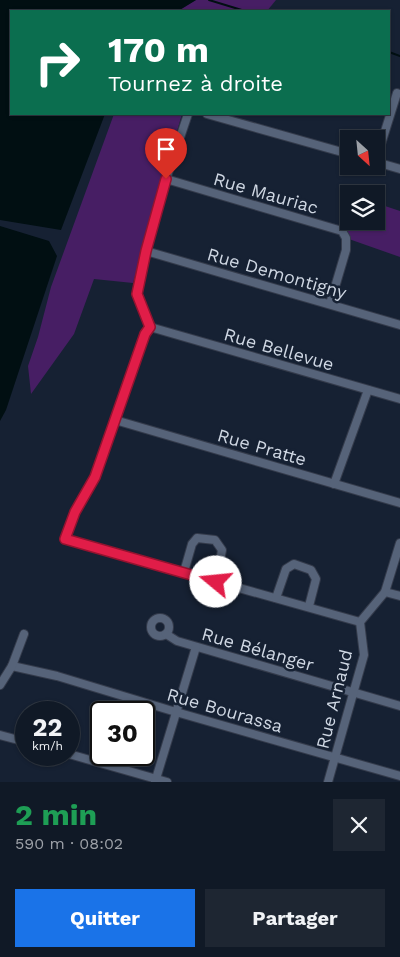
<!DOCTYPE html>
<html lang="fr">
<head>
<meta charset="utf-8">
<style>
  body { margin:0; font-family:"Work Sans",sans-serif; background:#1e2632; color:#f1f3f6; height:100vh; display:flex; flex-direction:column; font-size:19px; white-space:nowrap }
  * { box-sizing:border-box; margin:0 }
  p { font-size:16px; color:#9ca0a7 }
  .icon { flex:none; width:28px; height:28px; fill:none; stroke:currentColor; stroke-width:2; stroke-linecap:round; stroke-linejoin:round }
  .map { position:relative; height:782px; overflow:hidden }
  .drawer { display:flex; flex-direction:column; background:#101926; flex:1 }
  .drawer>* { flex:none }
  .banner { position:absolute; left:10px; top:10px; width:380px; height:105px; border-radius:0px; box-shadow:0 1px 4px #0004,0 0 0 1px #303843; background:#0b6e4f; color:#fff; overflow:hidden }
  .needle { width:32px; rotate:153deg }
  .buttons { position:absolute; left:340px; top:130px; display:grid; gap:10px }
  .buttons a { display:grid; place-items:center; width:45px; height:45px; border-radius:0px; background:#101926; box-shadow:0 1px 4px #0004,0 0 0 1px #303843; font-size:25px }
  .speed { position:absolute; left:15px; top:701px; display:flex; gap:10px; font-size:25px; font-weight:700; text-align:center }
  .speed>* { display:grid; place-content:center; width:65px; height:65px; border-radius:50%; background:#101926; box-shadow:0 1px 4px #0004,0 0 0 1px #303843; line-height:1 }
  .speed small { font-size:12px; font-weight:400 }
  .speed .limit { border:2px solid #111; border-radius:8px; background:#fff; color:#111 }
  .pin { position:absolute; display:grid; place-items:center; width:42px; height:42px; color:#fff; margin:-51px -21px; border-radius:50% 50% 50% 0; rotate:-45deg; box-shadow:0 0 5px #0007 }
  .pin .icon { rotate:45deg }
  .me { position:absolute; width:55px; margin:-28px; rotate:287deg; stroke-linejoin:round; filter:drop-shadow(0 0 4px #0008) }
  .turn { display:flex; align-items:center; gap:18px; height:105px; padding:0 15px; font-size:22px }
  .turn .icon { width:65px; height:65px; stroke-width:2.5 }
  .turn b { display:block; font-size:35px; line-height:42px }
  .round { display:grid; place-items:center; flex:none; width:52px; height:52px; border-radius:0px; background:#1e2632 }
  .summary { display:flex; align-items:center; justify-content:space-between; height:85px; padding:0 15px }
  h1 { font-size:30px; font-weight:700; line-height:38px; color:#1e9e55 }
  .cta { display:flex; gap:10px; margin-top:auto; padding:10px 15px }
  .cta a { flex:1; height:58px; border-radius:0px; background:#1a73e8; color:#fff; font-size:20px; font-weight:700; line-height:58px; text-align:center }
  .cta a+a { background:#1e2632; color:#f1f3f6 }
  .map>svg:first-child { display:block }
  .green { fill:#471e64 }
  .water { fill:#010f12 }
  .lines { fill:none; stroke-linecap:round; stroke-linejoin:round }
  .stream { stroke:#010f12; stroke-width:2 }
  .minor-casing { stroke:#343b4b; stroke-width:10 }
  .minor { stroke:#566379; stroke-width:8 }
  .route-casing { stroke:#92132f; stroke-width:12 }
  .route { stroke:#e11d48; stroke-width:9 }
  .labels { text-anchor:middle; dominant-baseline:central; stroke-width:5; stroke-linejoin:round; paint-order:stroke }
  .street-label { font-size:18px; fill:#cfd7e3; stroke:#162133 }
</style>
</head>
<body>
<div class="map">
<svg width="400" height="782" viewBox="0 0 400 782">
  <rect width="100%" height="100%" fill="#162133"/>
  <g class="green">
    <path d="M196 0H276L267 11H178Z"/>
    <path d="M114 114H182L133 283 94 279 74 334 31 394 28 366 38 337 51 287Z"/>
    <path d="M376 203 400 211V257L346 238 342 231 359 224 360 221H376Z"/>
  </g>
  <g class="water">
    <path d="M0 0H196L178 11H11V114H105L61 230 0 220Z"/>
    <path d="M0 226 49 241 57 256 6 410 0 421Z"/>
  </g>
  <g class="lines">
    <g class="stream">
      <path d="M209 0 245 11"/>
      <path d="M389 52 400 56"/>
    </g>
    <defs>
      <g id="minor">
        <path d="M188 114 166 179 146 251 137 294 150 327 145 334 95 477 75 512 65 539 360 622"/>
        <path d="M207 114 349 154"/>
        <path d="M376 160 397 93"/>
        <path d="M376 162 400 169"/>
        <path d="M166 179 342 231 346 238V250L330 304"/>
        <path d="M146 251 400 325"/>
        <path d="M150 327 400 399"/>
        <path d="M115 420 400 503"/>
        <path d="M334 484 368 390"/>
        <path d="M184 572 192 544 197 538 215 540 222 550 216 582"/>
        <path d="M385 592 400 596"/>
        <path d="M276 598 286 569 294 564 311 570 316 579 309 606"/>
        <circle cx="160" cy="627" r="9"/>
        <path d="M166 634 177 641 400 706"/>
        <path d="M12 666 57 676 176 712 400 776"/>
        <path d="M0 685 12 666 24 634"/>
        <path d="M0 735 26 742"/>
        <path d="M69 754 167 782"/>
        <path d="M155 782 196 647"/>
        <path d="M328 782 364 655 360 622 385 592 400 543"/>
      </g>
    </defs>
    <use href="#minor" class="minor-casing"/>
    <use href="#minor" class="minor"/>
  </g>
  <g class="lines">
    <defs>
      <path id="route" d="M166 179 146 251 137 294 150 327 145 334 95 477 75 512 65 539 216 582"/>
    </defs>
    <use href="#route" class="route-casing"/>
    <use href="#route" class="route"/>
  </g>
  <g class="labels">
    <g class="street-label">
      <text transform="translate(266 193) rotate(16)">Rue Mauriac</text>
      <text transform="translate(277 273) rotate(16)">Rue Demontigny</text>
      <text transform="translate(279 349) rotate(16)">Rue Bellevue</text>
      <text transform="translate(262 447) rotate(16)">Rue Pratte</text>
      <text transform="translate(258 649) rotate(16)">Rue Bélanger</text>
      <text transform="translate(334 699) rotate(-76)">Rue Arnaud</text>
      <text transform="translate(225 710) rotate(16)">Rue Bourassa</text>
    </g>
  </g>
</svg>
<div class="buttons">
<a><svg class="needle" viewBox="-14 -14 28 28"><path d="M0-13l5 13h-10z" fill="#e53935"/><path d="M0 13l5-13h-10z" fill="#9ca0a7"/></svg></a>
<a><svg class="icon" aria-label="layers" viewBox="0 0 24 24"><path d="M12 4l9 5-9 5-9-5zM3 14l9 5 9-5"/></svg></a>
</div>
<div class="speed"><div>22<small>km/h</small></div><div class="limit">30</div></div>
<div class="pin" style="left:166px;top:179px;background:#d93025"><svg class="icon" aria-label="arrive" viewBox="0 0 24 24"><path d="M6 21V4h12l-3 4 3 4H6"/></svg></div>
<svg class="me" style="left:216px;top:582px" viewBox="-20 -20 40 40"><circle r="19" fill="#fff"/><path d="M0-13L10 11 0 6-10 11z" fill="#e11d48"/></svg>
<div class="banner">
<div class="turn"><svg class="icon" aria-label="right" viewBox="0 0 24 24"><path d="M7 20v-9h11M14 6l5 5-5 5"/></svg><div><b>170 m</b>Tournez à droite</div></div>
</div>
</div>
<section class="drawer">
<div class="summary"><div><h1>2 min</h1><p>590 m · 08:02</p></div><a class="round"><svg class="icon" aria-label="close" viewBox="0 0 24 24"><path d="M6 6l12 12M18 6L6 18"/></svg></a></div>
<div class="cta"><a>Quitter</a><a>Partager</a></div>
</section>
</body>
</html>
